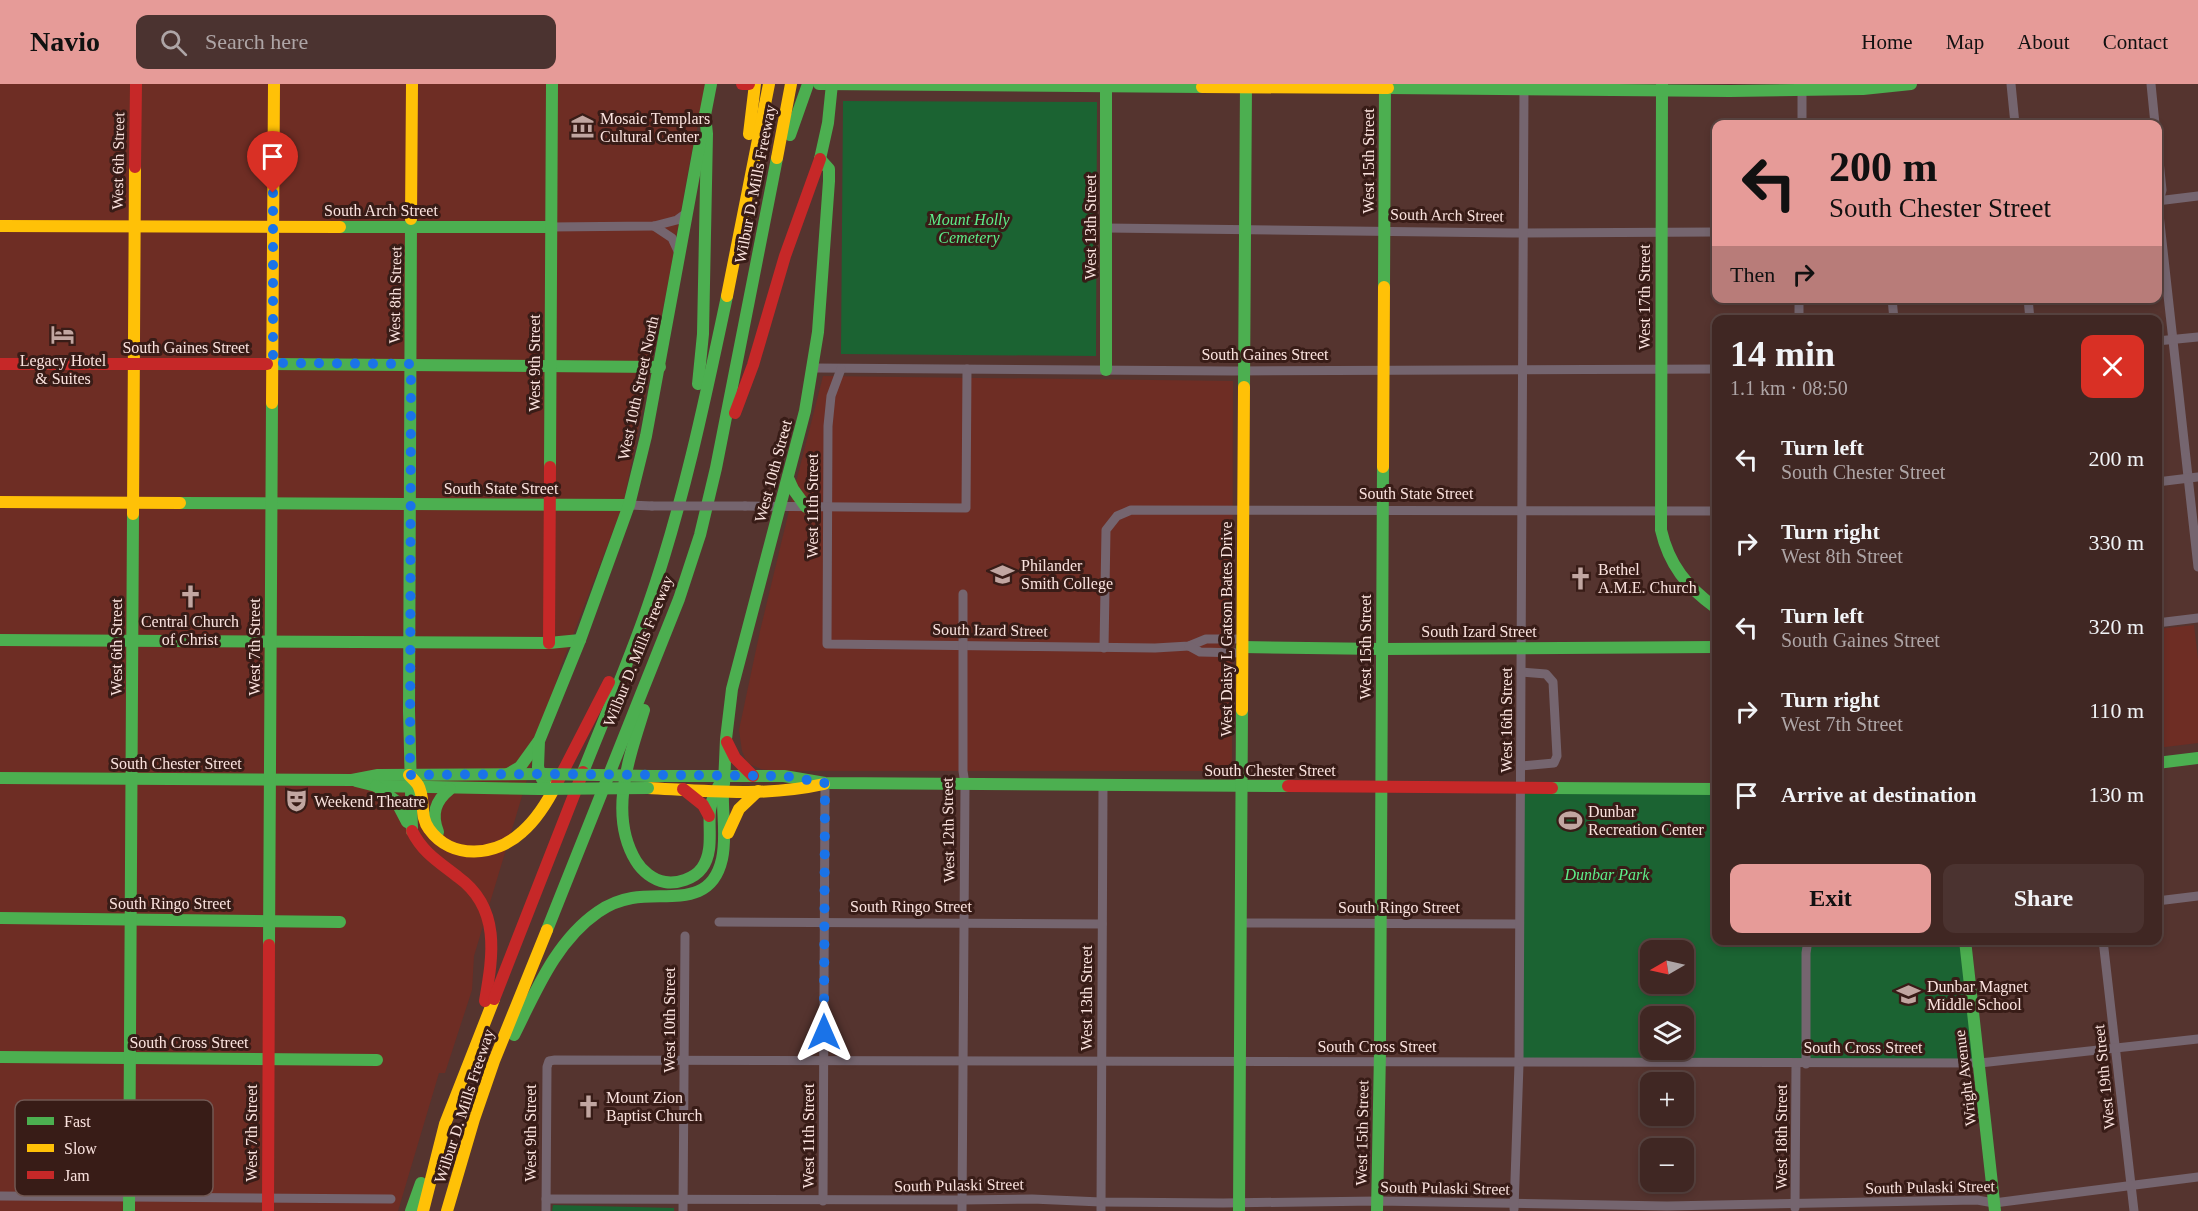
<!DOCTYPE html>
<html lang="en">
<head>
<meta charset="utf-8">
<style>
  body { margin:0; font-family:Georgia,serif; background:#4b3330; color:#f1f3f6; height:100vh; display:flex; flex-direction:column; font-size:22px; white-space:nowrap }
  * { box-sizing:border-box; margin:0 }
  p { font-size:20px; color:#aea5a6 }
  .icon { flex:none; width:33px; height:33px; fill:none; stroke:currentColor; stroke-width:2; stroke-linecap:round; stroke-linejoin:round }
  .map { position:relative; flex:1; overflow:hidden }
  .sheet { position:absolute; left:1712px; top:231px; width:450px; height:630px; display:flex; flex-direction:column; background:#402723; border-radius:12px; box-shadow:0 3px 9px #0003,0 0 0 2px #594441 }
  .sheet>* { flex:none }
  .guide { position:absolute; left:1712px; top:36px; width:450px; height:183px; border-radius:12px; box-shadow:0 3px 9px #0003,0 0 0 2px #594441; background:#e69b98; color:#111; overflow:hidden }
  .needle { width:39px; rotate:261deg }
  .fabs { position:absolute; left:1640px; top:856px; display:grid; gap:12px }
  .fabs a { display:grid; place-items:center; width:54px; height:54px; border-radius:12px; background:#402723; box-shadow:0 3px 9px #0003,0 0 0 2px #594441; font-size:30px }
  .pin { position:absolute; display:grid; place-items:center; width:51px; height:51px; color:#fff; margin:-62px -26px; border-radius:50% 50% 50% 0; rotate:-45deg; box-shadow:0 0 6px #0007 }
  .pin .icon { rotate:45deg }
  .me { position:absolute; width:66px; margin:-33px; rotate:0deg; stroke-linejoin:round; filter:drop-shadow(0 0 4px #0008) }
  .turn { display:flex; align-items:center; gap:21px; height:126px; padding:0 18px; font-size:27px }
  .turn .icon { width:78px; height:78px; stroke-width:2.5 }
  .turn b { display:block; font-size:42px; line-height:51px }
  .then { display:flex; align-items:center; height:57px; padding:0 18px; background:#0003; gap:12px; font-size:22px }
  .round { display:grid; place-items:center; flex:none; width:63px; height:63px; border-radius:12px; background:#4b3330 }
  .summary { display:flex; align-items:center; justify-content:space-between; height:102px; padding:0 18px }
  h1 { font-size:36px; font-weight:600; line-height:45px }
  .action { display:flex; gap:12px; margin-top:auto; padding:12px 18px }
  .action a { flex:1; height:69px; border-radius:12px; background:#e69b98; color:#111; font-size:24px; font-weight:600; line-height:69px; text-align:center }
  .action a+a { background:#4b3330; color:#f1f3f6 }
  ul { padding:0; list-style:none }
  li { display:flex; align-items:center; gap:18px; height:84px; padding:0 18px }
  li div { flex:1 }
  li b { display:block; font-size:22px }
  li em { font-style:normal }
  header { display:flex; align-items:center; gap:36px; box-sizing:border-box; height:84px; padding:0 30px; background:#e69b98; color:#111 }
  header strong { font-size:28px }
  nav { display:flex; gap:33px; margin-inline-start:auto; font-size:21px }
  .search { width:420px; height:54px; background:#4b3330; display:flex; align-items:center; gap:15px; box-sizing:border-box; padding:0 21px; border-radius:12px; color:#aea5a6; font-size:22px }
  .map>svg:first-child { display:block }
  .built { fill:#6e2d24 }
  .green { fill:#1b6332; fill-rule:evenodd }
  .lines { fill:none; stroke-linecap:round; stroke-linejoin:round }
  .street { stroke:#75656f; stroke-width:9 }
  .fast { stroke:#4caf50; stroke-width:12 }
  .slow { stroke:#ffc107; stroke-width:12 }
  .jam { stroke:#c62828; stroke-width:12 }
  .street-bridge { stroke:#75656f; stroke-width:9 }
  .fast-bridge { stroke:#4caf50; stroke-width:12 }
  .route { stroke:#1a73e8; stroke-width:10; stroke-dasharray:0 18 }
  .labels { text-anchor:middle; dominant-baseline:central; stroke-width:6; stroke-linejoin:round; paint-order:stroke }
  .poi-label { font-size:16px; fill:#fbe3df; stroke:#381c17; text-anchor:start }
  .street-label { font-size:16px; fill:#fbe3df; stroke:#381c17 }
  .park-label { font-size:16px; font-style:italic; fill:#5ded89; stroke:#381c17 }
  .key { fill:#381c17; stroke:#725853; stroke-width:1.5 }
  .key-label { font-size:16px; fill:#fbe3df }
</style>
</head>
<body>
<header>
<strong>Navio</strong>
<div class="search"><svg class="icon" aria-label="search" viewBox="0 0 24 24"><circle cx="10" cy="10" r="6"/><path d="M15 15l6 6"/></svg>Search here</div>
<nav><a>Home</a><a>Map</a><a>About</a><a>Contact</a></nav>
</header>
<div class="map">
<svg width="2198" height="1127" viewBox="0 0 2198 1127">
  <rect width="100%" height="100%" fill="#55342f"/>
  <g class="built">
    <path d="M0 0H707L690 77 668 200 623 421 561 582 474 872 472 906 445 989H439L398 1127H0Z"/>
    <path d="M823 292 1233 297 1232 687H777L761 685 747 679 742 667 739 646 760 547 793 410Z"/>
    <path d="M2194 541 2198 575V659L2157 664V545Z"/>
  </g>
  <g class="green">
    <path d="M843 17 1097 18 1096 272 841 270Z"/>
    <path d="M1520 703 1716 704V856L1964 857 1980 979 1519 980ZM1650 867H1683V900H1650ZM1650 933H1683V966H1650Z"/>
    <path d="M553 1121 674 1124V1127H552Z"/>
  </g>
  <g class="lines">
    <g class="street">
      <path d="M2011 0 2015 40"/>
      <path d="M2151 0 2155 40"/>
      <path d="M1802 40V2"/>
      <path d="M2157 57 2162 106 2158 121 2198 483"/>
      <path d="M2157 117 2198 112"/>
      <path d="M654 142 672 154 679 169"/>
      <path d="M550 143 654 142 677 136 688 128"/>
      <path d="M1106 144 1513 149 1716 148"/>
      <path d="M1892 214 1894 236"/>
      <path d="M2028 214 2030 236"/>
      <path d="M1799 236V214"/>
      <path d="M2157 257 2198 253"/>
      <path d="M814 284 1233 287 1716 285"/>
      <path d="M841 285 831 312 828 342 827 560 1155 564 1189 562 1206 555H1242"/>
      <path d="M2157 398 2198 393"/>
      <path d="M629 421 652 422"/>
      <path d="M745 422 966 424 967 285"/>
      <path d="M2157 539 2198 534"/>
      <path d="M1189 562 1200 568 1242 569"/>
      <path d="M1104 564 1106 446 1117 432 1131 426 1716 427"/>
      <path d="M1521 682 1554 679 1557 672 1553 598 1546 590 1521 588"/>
      <path d="M2157 817 2198 812"/>
      <path d="M719 838 1102 840"/>
      <path d="M1242 839 1519 840"/>
      <path d="M2103 856 2134 1127"/>
      <path d="M1806 980V869L1808 856"/>
      <path d="M0 1112 391 1115"/>
      <path d="M546 1115 962 1116 1032 1115 1101 1118 1223 1119 1377 1117 1667 1122 1977 1116 1994 1119 2198 1093"/>
      <path d="M823 1117 825 699"/>
      <path d="M1795 1124 1796 980"/>
      <path d="M1514 1125 1519 980 1524 2"/>
      <path d="M546 1127 547 983 549 977 555 976 1980 979 2198 955"/>
      <path d="M683 1127 685 852"/>
      <path d="M962 1127 965 700 963 687V510"/>
      <path d="M1101 1127 1103 701"/>
    </g>
    <g class="fast">
      <path d="M819 0 1202 3"/>
      <path d="M1106 0V286"/>
      <path d="M1662 0 1661 446C1669 481 1687 503 1716 524"/>
      <path d="M1388 4 1730 7 1863 5 1911 0"/>
      <path d="M705 31 711 0"/>
      <path d="M790 51 808 0"/>
      <path d="M820 75 828 39 832 0"/>
      <path d="M411 135 409 627 412 747"/>
      <path d="M340 143H550"/>
      <path d="M1384 203 1385 0"/>
      <path d="M267 280 660 283"/>
      <path d="M698 300 703 250 707 50 705 31"/>
      <path d="M1244 303 1246 0"/>
      <path d="M550 383 552 0"/>
      <path d="M788 394 793 405 806 423"/>
      <path d="M180 419 629 421"/>
      <path d="M0 556 549 559 580 556"/>
      <path d="M1242 563 1382 565 1716 563"/>
      <path d="M644 626C629 674 608 731 636 777 642 787 653 796 665 798 677 800 694 795 702 784 714 767 708 745 710 726 712 713 718 703 724 692"/>
      <path d="M2157 679 2198 674"/>
      <path d="M583 688C605 632 629 578 648 522 683 421 705 316 727 212"/>
      <path d="M508 690 520 683 538 658"/>
      <path d="M651 692H784L825 699 1288 702"/>
      <path d="M0 694 352 696 378 691 544 690"/>
      <path d="M356 697 376 702 539 705"/>
      <path d="M724 700 726 655 732 605 805 327 818 248 829 97V85L820 75"/>
      <path d="M376 702 396 717 407 738"/>
      <path d="M1552 704 1716 705"/>
      <path d="M550 705 542 695 538 683 539 657 580 556 629 421 646 352 701 53"/>
      <path d="M438 748C431 730 435 717 450 705"/>
      <path d="M0 834 340 838"/>
      <path d="M547 846 679 515 700 451 716 384 777 74"/>
      <path d="M1965 856 1995 1127"/>
      <path d="M269 861 272 319"/>
      <path d="M514 951C536 907 556 857 598 828 608 821 620 816 632 814 668 808 711 824 722 775 727 753 722 729 723 707"/>
      <path d="M0 973 377 976"/>
      <path d="M129 1127 133 430"/>
      <path d="M411 1127 421 1099"/>
      <path d="M1239 1127 1242 626"/>
      <path d="M1377 1127 1380 967 1383 383"/>
    </g>
    <g class="slow">
      <path d="M1202 3 1388 4"/>
      <path d="M749 50 755 0"/>
      <path d="M777 74 791 0"/>
      <path d="M411 135 412 0"/>
      <path d="M0 142 340 143"/>
      <path d="M727 212 769 0"/>
      <path d="M272 319 274 0"/>
      <path d="M1383 383 1384 203"/>
      <path d="M0 418 180 419"/>
      <path d="M133 430 135 83"/>
      <path d="M1242 626 1244 303"/>
      <path d="M409 691C412 694 416 698 418 701 426 715 419 732 429 745 452 777 496 772 522 748 537 735 548 717 557 699"/>
      <path d="M648 704C707 707 766 713 824 700"/>
      <path d="M728 749 739 725 758 707"/>
      <path d="M423 1127 445 1040 494 915"/>
      <path d="M447 1127 474 1035 494 977 547 846"/>
    </g>
    <g class="jam">
      <path d="M742 0H749"/>
      <path d="M135 83 136 0"/>
      <path d="M0 280H267"/>
      <path d="M735 329 753 281 785 172 820 75"/>
      <path d="M549 559 550 383"/>
      <path d="M727 658 735 674 753 692"/>
      <path d="M557 699 609 598"/>
      <path d="M1288 702 1552 704"/>
      <path d="M683 705 703 721 709 732"/>
      <path d="M412 747C423 769 439 778 458 793 501 824 493 871 485 917"/>
      <path d="M494 915 583 688"/>
      <path d="M268 1127 269 861"/>
    </g>
    <path class="street-bridge" d="M652 422H745"/>
    <g class="fast-bridge">
      <path d="M544 690 651 692"/>
      <path d="M539 705 648 704"/>
    </g>
  </g>
  <g class="lines">
    <path class="route" d="M273 109V279L411 280 410 691 540 690 784 692 825 699 824 948"/>
  </g>
  <defs>
    <symbol id="museum-bare" viewBox="-9 -9 18 18"><path d="M0-6L6-3V-2H-6V-3ZM-5-1h2V3h-2ZM-1-1h2V3h-2ZM3-1h2V3H3ZM-6 4H6V6H-6Z" fill="#c1a6a1" stroke="#381c17" stroke-width="2.5" paint-order="stroke"/></symbol>
    <symbol id="hotel-bare" viewBox="-9 -9 18 18"><path d="M-6-4.5h1.5V1H6V5H4.5V3h-9V5H-6ZM-4 0a1.8 1.8 0 1 1 3.6 0ZM.5 0V-2.5h3Q6-2.5 6 0Z" fill="#c1a6a1" stroke="#381c17" stroke-width="2.5" paint-order="stroke"/></symbol>
    <symbol id="university-bare" viewBox="-9 -9 18 18"><path d="M0-5L7-2L0 1L-7-2ZM-4 1L0 2.5L4 1V4Q0 6-4 4Z" fill="#c1a6a1" stroke="#381c17" stroke-width="2.5" paint-order="stroke"/></symbol>
    <symbol id="church-bare" viewBox="-9 -9 18 18"><path d="M-1.2-6h2.4v3.5h3.3v2.4h-3.3V6h-2.4V-.1h-3.3v-2.4h3.3Z" fill="#c1a6a1" stroke="#381c17" stroke-width="2.5" paint-order="stroke"/></symbol>
    <symbol id="theatre-bare" viewBox="-9 -9 18 18"><path d="M-5-5.5Q0-4 5-5.5V0Q5 5 0 6Q-5 5-5 0ZM-3.3-2.5H-1v1.5H-3.3ZM1-2.5H3.3v1.5H1ZM-2.8 1Q0 5.5 2.8 1Z" fill="#c1a6a1" stroke="#381c17" stroke-width="2.5" paint-order="stroke"/></symbol>
    <symbol id="stadium-bare" viewBox="-9 -9 18 18"><path d="M0-5a6.5 5 0 1 0 0 10a6.5 5 0 1 0 0-10ZM-3.5-1.8h7v3.6h-7Z" fill="#c1a6a1" stroke="#381c17" stroke-width="2.5" paint-order="stroke"/></symbol>
    <symbol id="school-bare" viewBox="-9 -9 18 18"><path d="M0-5L7-2L0 1L-7-2ZM-4 1L0 2.5L4 1V4Q0 6-4 4Z" fill="#c1a6a1" stroke="#381c17" stroke-width="2.5" paint-order="stroke"/></symbol>
  </defs>
  <g fill-rule="evenodd">
    <use href="#museum-bare" x="566" y="26" width="33" height="33"/>
    <use href="#hotel-bare" x="46" y="234" width="33" height="33"/>
    <use href="#university-bare" x="986" y="474" width="33" height="33"/>
    <use href="#church-bare" x="1564" y="478" width="33" height="33"/>
    <use href="#church-bare" x="174" y="496" width="33" height="33"/>
    <use href="#theatre-bare" x="280" y="700" width="33" height="33"/>
    <use href="#stadium-bare" x="1554" y="720" width="33" height="33"/>
    <use href="#school-bare" x="1892" y="894" width="33" height="33"/>
    <use href="#church-bare" x="572" y="1006" width="33" height="33"/>
  </g>
  <g class="labels">
    <g class="poi-label">
      <text x="600" y="34">Mosaic Templars<tspan x="600" dy="18">Cultural Center</tspan></text>
      <text x="63" y="276" text-anchor="middle">Legacy Hotel<tspan x="63" dy="18">&amp; Suites</tspan></text>
      <text x="1021" y="481">Philander<tspan x="1021" dy="18">Smith College</tspan></text>
      <text x="1598" y="485">Bethel<tspan x="1598" dy="18">A.M.E. Church</tspan></text>
      <text x="190" y="537" text-anchor="middle">Central Church<tspan x="190" dy="18">of Christ</tspan></text>
      <text x="314" y="717">Weekend Theatre</text>
      <text x="1588" y="727">Dunbar<tspan x="1588" dy="18">Recreation Center</tspan></text>
      <text x="1927" y="902">Dunbar Magnet<tspan x="1927" dy="18">Middle School</tspan></text>
      <text x="606" y="1013">Mount Zion<tspan x="606" dy="18">Baptist Church</tspan></text>
    </g>
    <g class="street-label">
      <text transform="translate(118 77) rotate(-89)">West 6th Street</text>
      <text transform="translate(1368 77) rotate(-90)">West 15th Street</text>
      <text transform="translate(755 100) rotate(-79)">Wilbur D. Mills Freeway</text>
      <text x="381" y="126">South Arch Street</text>
      <text transform="translate(1447 131) rotate(1)">South Arch Street</text>
      <text transform="translate(1090 143) rotate(-90)">West 13th Street</text>
      <text transform="translate(395 211) rotate(-89)">West 8th Street</text>
      <text transform="translate(1644 213) rotate(-90)">West 17th Street</text>
      <text x="186" y="263">South Gaines Street</text>
      <text x="1265" y="270">South Gaines Street</text>
      <text transform="translate(534 279) rotate(-90)">West 9th Street</text>
      <text transform="translate(638 304) rotate(-78)">West 10th Street North</text>
      <text transform="translate(773 387) rotate(-75)">West 10th Street</text>
      <text x="501" y="404">South State Street</text>
      <text x="1416" y="409">South State Street</text>
      <text transform="translate(812 422) rotate(-90)">West 11th Street</text>
      <text transform="translate(1226 545) rotate(-90)">West Daisy L Gatson Bates Drive</text>
      <text transform="translate(990 546) rotate(1)">South Izard Street</text>
      <text x="1479" y="547">South Izard Street</text>
      <text transform="translate(116 563) rotate(-90)">West 6th Street</text>
      <text transform="translate(254 563) rotate(-90)">West 7th Street</text>
      <text transform="translate(1365 563) rotate(-90)">West 15th Street</text>
      <text transform="translate(638 567) rotate(-68)">Wilbur D. Mills Freeway</text>
      <text transform="translate(1506 636) rotate(-90)">West 16th Street</text>
      <text x="176" y="679">South Chester Street</text>
      <text x="1270" y="686">South Chester Street</text>
      <text transform="translate(948 746) rotate(-91)">West 12th Street</text>
      <text x="170" y="819">South Ringo Street</text>
      <text x="911" y="822">South Ringo Street</text>
      <text x="1399" y="823">South Ringo Street</text>
      <text transform="translate(1086 914) rotate(-90)">West 13th Street</text>
      <text transform="translate(669 936) rotate(-90)">West 10th Street</text>
      <text x="189" y="958">South Cross Street</text>
      <text x="1377" y="962">South Cross Street</text>
      <text x="1863" y="963">South Cross Street</text>
      <text transform="translate(2104 993) rotate(-96)">West 19th Street</text>
      <text transform="translate(1965 994) rotate(-97)">Wright Avenue</text>
      <text transform="translate(464 1022) rotate(-72)">Wilbur D. Mills Freeway</text>
      <text transform="translate(251 1049) rotate(-90)">West 7th Street</text>
      <text transform="translate(530 1049) rotate(-90)">West 9th Street</text>
      <text transform="translate(1362 1049) rotate(-89)">West 15th Street</text>
      <text transform="translate(808 1052) rotate(-90)">West 11th Street</text>
      <text transform="translate(1781 1053) rotate(-90)">West 18th Street</text>
      <text transform="translate(959 1101) rotate(-1)">South Pulaski Street</text>
      <text transform="translate(1930 1103) rotate(-1)">South Pulaski Street</text>
      <text transform="translate(1445 1104) rotate(1)">South Pulaski Street</text>
    </g>
    <g class="park-label">
      <text x="969" y="135">Mount Holly<tspan x="969" dy="18">Cemetery</tspan></text>
      <text x="1607" y="790">Dunbar Park</text>
    </g>
  </g>
  <rect x="15" y="1016" width="198" height="96" rx="9" class="key"/>
  <rect x="27" y="1033" width="27" height="8" fill="#4caf50"/>
  <rect x="27" y="1060" width="27" height="8" fill="#ffc107"/>
  <rect x="27" y="1087" width="27" height="8" fill="#c62828"/>
  <g class="key-label">
    <text x="64" y="1043">Fast</text>
    <text x="64" y="1070">Slow</text>
    <text x="64" y="1097">Jam</text>
  </g>
</svg>
<div class="fabs">
<a><svg class="needle" viewBox="-14 -14 28 28"><path d="M0-13l5 13h-10z" fill="#e53935"/><path d="M0 13l5-13h-10z" fill="#aea5a6"/></svg></a>
<a><svg class="icon" aria-label="layers" viewBox="0 0 24 24"><path d="M12 4l9 5-9 5-9-5zM3 14l9 5 9-5"/></svg></a>
<a>+</a>
<a>−</a>
</div>
<div class="pin" style="left:273px;top:109px;background:#d93025"><svg class="icon" aria-label="arrive" viewBox="0 0 24 24"><path d="M6 21V4h12l-3 4 3 4H6"/></svg></div>
<svg class="me" style="left:824px;top:948px" viewBox="-20 -20 40 40"><path d="M0-17L14 15 0 8-14 15z" fill="#1a73e8" stroke="#fff" stroke-width="4"/></svg>
<div class="guide">
<div class="turn"><svg class="icon" aria-label="left" viewBox="0 0 24 24"><path d="M17 20v-9H6M10 6l-5 5 5 5"/></svg><div><b>200 m</b>South Chester Street</div></div>
<div class="then">Then<svg class="icon" aria-label="right" viewBox="0 0 24 24"><path d="M7 20v-9h11M14 6l5 5-5 5"/></svg></div>
</div>
<section class="sheet">
<div class="summary"><div><h1>14 min</h1><p>1.1 km · 08:50</p></div><a class="round" style="background:#d93025;color:#fff"><svg class="icon" aria-label="close" viewBox="0 0 24 24"><path d="M6 6l12 12M18 6L6 18"/></svg></a></div>
<ul>
<li><svg class="icon" aria-label="left" viewBox="0 0 24 24"><path d="M17 20v-9H6M10 6l-5 5 5 5"/></svg><div><b>Turn left</b><p>South Chester Street</p></div><em>200 m</em></li>
<li><svg class="icon" aria-label="right" viewBox="0 0 24 24"><path d="M7 20v-9h11M14 6l5 5-5 5"/></svg><div><b>Turn right</b><p>West 8th Street</p></div><em>330 m</em></li>
<li><svg class="icon" aria-label="left" viewBox="0 0 24 24"><path d="M17 20v-9H6M10 6l-5 5 5 5"/></svg><div><b>Turn left</b><p>South Gaines Street</p></div><em>320 m</em></li>
<li><svg class="icon" aria-label="right" viewBox="0 0 24 24"><path d="M7 20v-9h11M14 6l5 5-5 5"/></svg><div><b>Turn right</b><p>West 7th Street</p></div><em>110 m</em></li>
<li><svg class="icon" aria-label="arrive" viewBox="0 0 24 24"><path d="M6 21V4h12l-3 4 3 4H6"/></svg><div><b>Arrive at destination</b></div><em>130 m</em></li>
</ul>
<div class="action"><a>Exit</a><a>Share</a></div>
</section>
</div>
</body>
</html>
